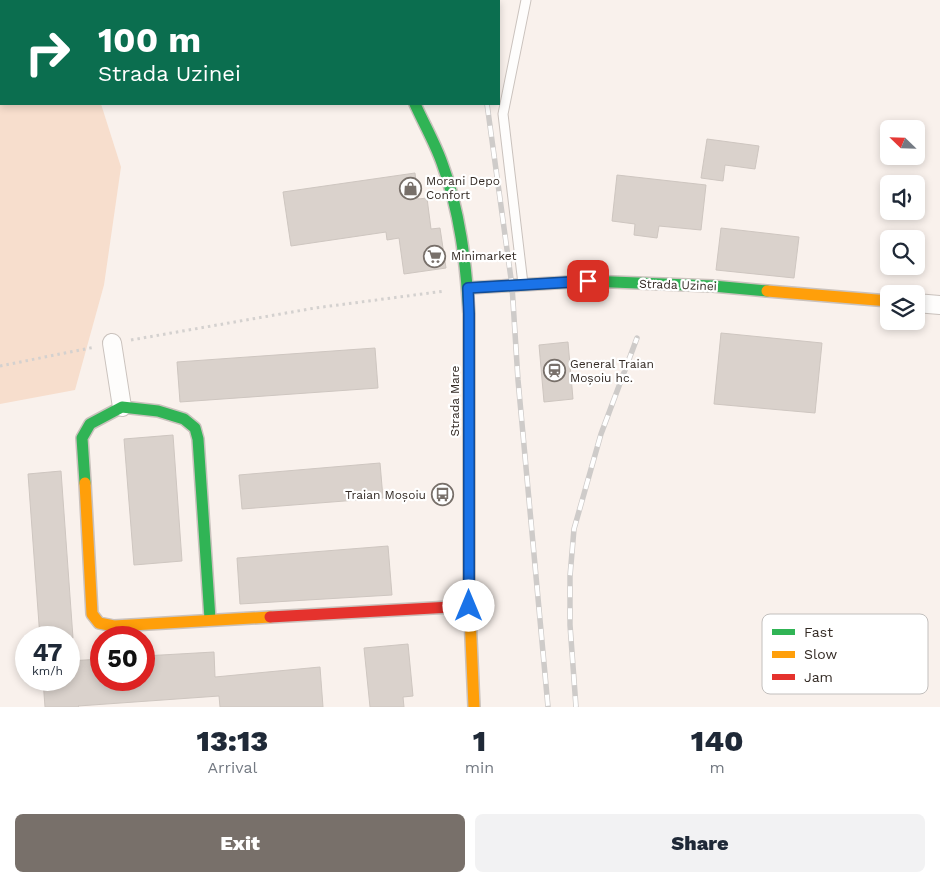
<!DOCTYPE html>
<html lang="en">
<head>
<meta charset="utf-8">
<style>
  body { margin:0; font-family:"Work Sans",sans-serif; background:#f2f2f3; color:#1f2937; height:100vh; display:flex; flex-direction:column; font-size:19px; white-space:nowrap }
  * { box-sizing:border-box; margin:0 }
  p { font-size:16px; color:#747a83 }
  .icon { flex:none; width:28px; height:28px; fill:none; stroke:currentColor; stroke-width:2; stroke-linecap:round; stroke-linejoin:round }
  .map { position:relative; height:707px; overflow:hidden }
  .drawer { display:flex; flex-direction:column; background:#fff; flex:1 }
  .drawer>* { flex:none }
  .hud { position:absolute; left:0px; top:0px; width:500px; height:105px; box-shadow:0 2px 8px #0003; background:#0b6e4f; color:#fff; overflow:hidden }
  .needle { width:32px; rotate:293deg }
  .fabs { position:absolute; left:880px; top:120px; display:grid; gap:10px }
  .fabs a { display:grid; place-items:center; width:45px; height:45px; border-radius:8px; background:#fff; box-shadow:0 2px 8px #0003; font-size:25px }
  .speed { position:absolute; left:15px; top:626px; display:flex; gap:10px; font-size:25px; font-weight:700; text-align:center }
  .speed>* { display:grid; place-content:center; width:65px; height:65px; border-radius:50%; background:#fff; box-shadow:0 2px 8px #0003; line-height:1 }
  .speed small { font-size:12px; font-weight:400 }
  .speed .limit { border:8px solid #d22; background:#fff; color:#111 }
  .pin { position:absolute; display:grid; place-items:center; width:42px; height:42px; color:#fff; margin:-21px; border-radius:10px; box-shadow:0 2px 8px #0006 }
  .me { position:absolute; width:55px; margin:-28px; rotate:0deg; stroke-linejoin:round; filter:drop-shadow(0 0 4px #0008) }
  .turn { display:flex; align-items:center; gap:18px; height:105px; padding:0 15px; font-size:22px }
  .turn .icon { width:65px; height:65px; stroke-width:2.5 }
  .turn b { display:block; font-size:35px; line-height:42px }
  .eta { display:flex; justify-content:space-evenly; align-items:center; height:85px; text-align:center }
  .eta b { font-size:30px; font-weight:800; line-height:35px }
  .button { display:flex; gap:10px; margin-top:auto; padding:10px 15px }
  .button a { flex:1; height:58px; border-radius:8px; background:#78706a; color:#fff; font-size:20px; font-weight:800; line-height:58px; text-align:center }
  .button a+a { background:#f2f2f3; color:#1f2937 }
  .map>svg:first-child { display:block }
  .green { fill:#f7decd }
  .building { fill:#dad2cc; stroke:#cec6c0 }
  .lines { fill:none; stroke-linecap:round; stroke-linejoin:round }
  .lane-casing { stroke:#cac2bd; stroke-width:11 }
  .street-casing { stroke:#cac2bd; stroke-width:20 }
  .fast-casing { stroke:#cac2bd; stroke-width:14 }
  .slow-casing { stroke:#cac2bd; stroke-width:14 }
  .jam-casing { stroke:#cac2bd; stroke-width:14 }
  .path { stroke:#d4d1cf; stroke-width:3; stroke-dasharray:2.5 4; stroke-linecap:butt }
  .lane { stroke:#fefdfc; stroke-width:9 }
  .street { stroke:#fefdfc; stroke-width:18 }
  .fast { stroke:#30b455; stroke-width:11 }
  .slow { stroke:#ff9f0a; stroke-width:11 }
  .jam { stroke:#e5322d; stroke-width:11 }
  .rail-casing { stroke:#cecbc9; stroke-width:5.5 }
  .rail { stroke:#fff; stroke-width:4; stroke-dasharray:11; stroke-linecap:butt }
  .route-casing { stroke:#114b97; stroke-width:12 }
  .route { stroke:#1a73e8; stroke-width:9 }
  .labels { text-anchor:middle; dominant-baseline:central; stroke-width:4.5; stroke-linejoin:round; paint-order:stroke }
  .poi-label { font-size:12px; fill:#332a24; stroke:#fff; text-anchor:start }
  .street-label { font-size:12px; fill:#332a24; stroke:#fff }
  .key { fill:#fff; stroke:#c2bfbd; stroke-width:1 }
  .key-label { font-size:14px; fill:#332a24 }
</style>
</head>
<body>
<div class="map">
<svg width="940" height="707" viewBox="0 0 940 707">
  <rect width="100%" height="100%" fill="#f9f1ec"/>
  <path class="green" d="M0 0 67 1H1V104H101L121 167 104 285 75 390 0 404Z"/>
  <g class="building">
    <path d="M707 139 759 146 755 169 725 165 723 181 701 178Z"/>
    <path d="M415 173 418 199 427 198 431 229 440 228 446 268 404 274 399 238 387 240 386 232 291 246 283 192Z"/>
    <path d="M617 175 706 185 701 230 659 226 657 238 634 235 635 224 612 221Z"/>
    <path d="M721 228 799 237 794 278 716 270Z"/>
    <path d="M721 333 822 343 815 413 714 404Z"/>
    <path d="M568 342 573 399 544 402 539 345Z"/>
    <path d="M375 348 378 388 180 402 177 362Z"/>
    <path d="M173 435 182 561 134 565 124 439Z"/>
    <path d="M380 463 383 498 242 509 239 475Z"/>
    <path d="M61 471 73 638H40L28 474Z"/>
    <path d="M388 546 392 595 240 604 237 558Z"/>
    <path d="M408 644 413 696 403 697 404 707H370L364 648Z"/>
    <path d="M214 652 215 677 320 667 323 707H220L219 696 78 706 79 707H45L43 680H69V661L101 659V680H144V656Z"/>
  </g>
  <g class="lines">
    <defs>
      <path id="lane" d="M523 284 503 114 526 0"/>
      <g id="street">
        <path d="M916 303 940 305"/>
        <path d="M112 343 122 407"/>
      </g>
      <g id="fast">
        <path d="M363 0V1"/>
        <path d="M415 104C424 124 435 143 442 163 460 211 466 263 469 314V593"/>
        <path d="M468 288 588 281 713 286 767 291"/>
        <path d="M85 483 82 438 90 424 122 407 158 411 184 419 195 428 198 439 210 619"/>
      </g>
      <g id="slow">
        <path d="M767 291 889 301"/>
        <path d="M85 483 92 614 99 623 114 626 270 617"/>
        <path d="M469 593 474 707"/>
      </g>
      <path id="jam" d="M270 617 469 606"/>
    </defs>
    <use href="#lane" class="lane-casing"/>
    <use href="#street" class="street-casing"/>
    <use href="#fast" class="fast-casing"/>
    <use href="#slow" class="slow-casing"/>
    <use href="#jam" class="jam-casing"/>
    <g class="path">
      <path d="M131 340 315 308 445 291"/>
      <path d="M0 366 95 347"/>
    </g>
    <use href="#lane" class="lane"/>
    <use href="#street" class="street"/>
    <use href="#fast" class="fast"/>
    <use href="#slow" class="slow"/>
    <use href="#jam" class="jam"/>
    <defs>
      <g id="rail">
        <path d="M473 0 474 1"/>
        <path d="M487 104 512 286 518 380 548 707"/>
        <path d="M576 707 570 625V576L574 529 601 434 637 338"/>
      </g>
    </defs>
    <use href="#rail" class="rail-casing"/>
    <use href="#rail" class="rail"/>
  </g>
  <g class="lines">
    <defs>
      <path id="route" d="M469 606V314L468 288 588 281"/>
    </defs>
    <use href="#route" class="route-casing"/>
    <use href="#route" class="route"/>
  </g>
  <defs>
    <symbol id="shop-ring" viewBox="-11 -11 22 22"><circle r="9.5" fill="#fff" stroke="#78706a" stroke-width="1.5"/><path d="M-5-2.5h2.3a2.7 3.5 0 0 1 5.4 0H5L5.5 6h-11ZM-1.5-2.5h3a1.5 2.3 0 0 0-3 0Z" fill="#78706a"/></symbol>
    <symbol id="supermarket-ring" viewBox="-11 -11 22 22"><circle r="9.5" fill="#fff" stroke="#78706a" stroke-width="1.5"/><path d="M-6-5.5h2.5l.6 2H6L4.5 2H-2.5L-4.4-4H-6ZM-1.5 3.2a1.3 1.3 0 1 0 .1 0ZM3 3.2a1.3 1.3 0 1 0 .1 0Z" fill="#78706a"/></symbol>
    <symbol id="station-ring" viewBox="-11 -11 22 22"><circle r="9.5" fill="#fff" stroke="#78706a" stroke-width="1.5"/><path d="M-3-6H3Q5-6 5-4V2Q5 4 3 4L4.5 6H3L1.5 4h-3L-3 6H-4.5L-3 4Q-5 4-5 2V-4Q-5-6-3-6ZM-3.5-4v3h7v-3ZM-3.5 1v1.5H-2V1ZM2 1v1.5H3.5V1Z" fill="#78706a"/></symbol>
    <symbol id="bus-ring" viewBox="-11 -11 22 22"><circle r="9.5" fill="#fff" stroke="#78706a" stroke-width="1.5"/><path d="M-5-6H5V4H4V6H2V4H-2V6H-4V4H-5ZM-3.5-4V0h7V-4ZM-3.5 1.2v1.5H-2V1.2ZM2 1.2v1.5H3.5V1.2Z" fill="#78706a"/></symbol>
  </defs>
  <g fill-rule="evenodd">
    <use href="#shop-ring" x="398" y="176" width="25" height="25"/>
    <use href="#supermarket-ring" x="422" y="244" width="25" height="25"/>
    <use href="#station-ring" x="542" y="358" width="25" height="25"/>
    <use href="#bus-ring" x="430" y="482" width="25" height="25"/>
  </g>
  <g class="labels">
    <g class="poi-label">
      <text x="426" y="181">Morani Depo<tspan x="426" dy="14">Confort</tspan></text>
      <text x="451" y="256">Minimarket</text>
      <text x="570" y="364">General Traian<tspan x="570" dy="14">Moșoiu hc.</tspan></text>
      <text x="426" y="495" text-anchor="end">Traian Moșoiu</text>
    </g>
    <g class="street-label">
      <text transform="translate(678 285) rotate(2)">Strada Uzinei</text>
      <text transform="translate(455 401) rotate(-90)">Strada Mare</text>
    </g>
  </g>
  <rect x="762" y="614" width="166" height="80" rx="8" class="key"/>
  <rect x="772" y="629" width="23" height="6" fill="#30b455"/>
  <rect x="772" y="651" width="23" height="7" fill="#ff9f0a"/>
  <rect x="772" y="674" width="23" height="6" fill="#e5322d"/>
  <g class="key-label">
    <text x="804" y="637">Fast</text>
    <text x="804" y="659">Slow</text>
    <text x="804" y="682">Jam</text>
  </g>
</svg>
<div class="fabs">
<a><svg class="needle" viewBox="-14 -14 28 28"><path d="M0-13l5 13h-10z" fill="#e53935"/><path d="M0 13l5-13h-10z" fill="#747a83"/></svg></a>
<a><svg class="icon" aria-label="sound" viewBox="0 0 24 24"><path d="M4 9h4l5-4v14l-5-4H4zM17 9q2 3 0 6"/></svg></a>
<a><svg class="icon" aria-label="search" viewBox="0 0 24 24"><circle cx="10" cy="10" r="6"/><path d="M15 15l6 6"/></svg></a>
<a><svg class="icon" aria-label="layers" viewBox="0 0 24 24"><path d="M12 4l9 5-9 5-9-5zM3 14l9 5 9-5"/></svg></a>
</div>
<div class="speed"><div>47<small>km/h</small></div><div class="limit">50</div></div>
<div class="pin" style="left:588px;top:281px;background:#d93025"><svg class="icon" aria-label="arrive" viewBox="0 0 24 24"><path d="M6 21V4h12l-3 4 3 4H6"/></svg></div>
<svg class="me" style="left:469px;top:606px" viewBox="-20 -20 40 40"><circle r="19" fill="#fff"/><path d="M0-13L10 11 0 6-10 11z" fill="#1a73e8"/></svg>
<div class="hud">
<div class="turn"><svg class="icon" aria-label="right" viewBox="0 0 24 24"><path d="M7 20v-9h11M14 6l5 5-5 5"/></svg><div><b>100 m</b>Strada Uzinei</div></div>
</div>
</div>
<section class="drawer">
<div class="eta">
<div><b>13:13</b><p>Arrival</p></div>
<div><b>1</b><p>min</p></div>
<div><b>140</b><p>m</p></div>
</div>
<div class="button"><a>Exit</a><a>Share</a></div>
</section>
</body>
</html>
